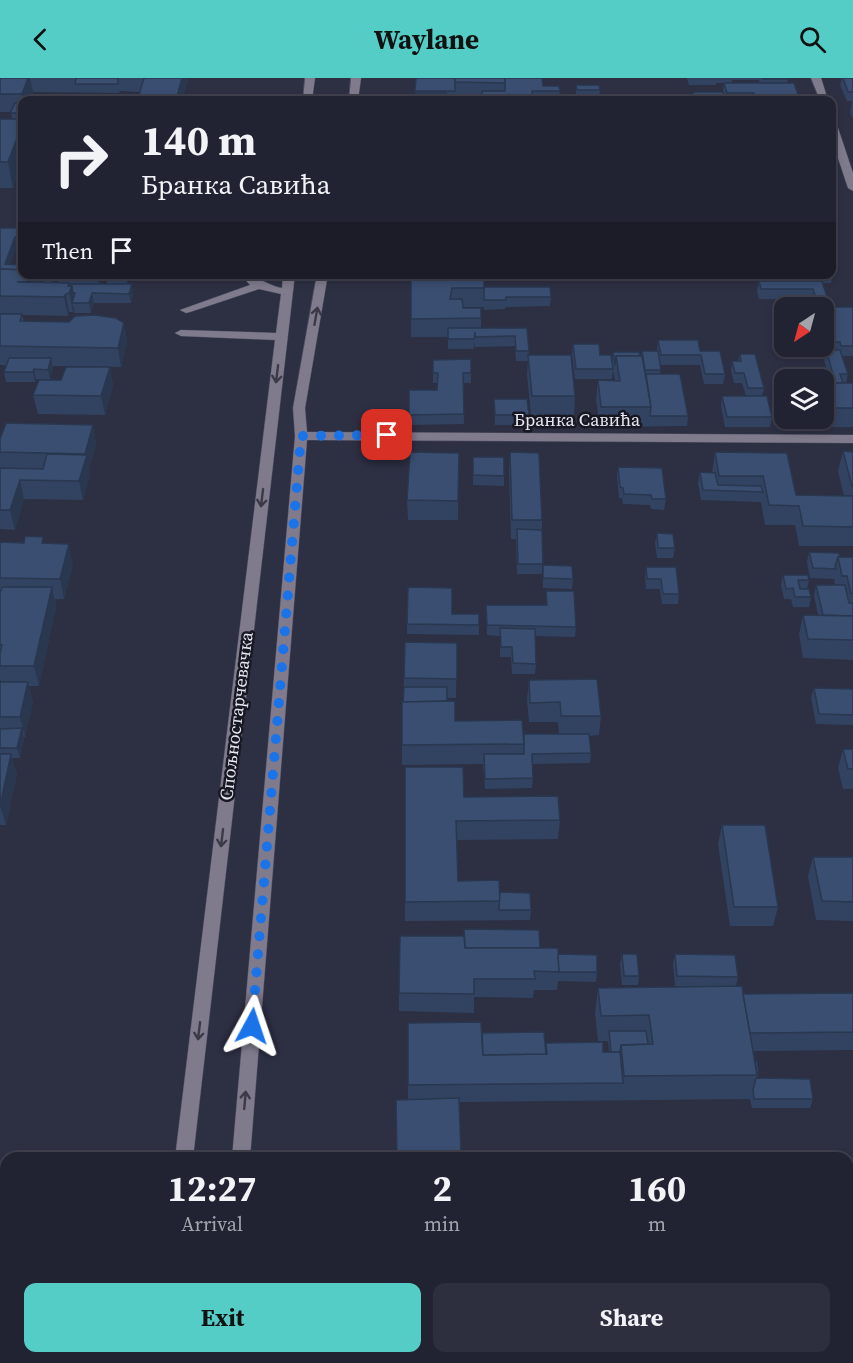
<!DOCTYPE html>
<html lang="en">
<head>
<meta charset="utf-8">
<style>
  body { margin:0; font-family:"Source Serif 4",serif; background:#2e2f3e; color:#f1f3f6; height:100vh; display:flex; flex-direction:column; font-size:22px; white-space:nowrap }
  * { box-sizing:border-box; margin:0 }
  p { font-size:20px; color:#a2a4ac }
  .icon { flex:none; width:33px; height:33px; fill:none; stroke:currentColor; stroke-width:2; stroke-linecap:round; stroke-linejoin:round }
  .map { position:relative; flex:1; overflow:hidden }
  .side { position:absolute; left:0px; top:1074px; width:854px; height:212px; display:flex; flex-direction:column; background:#222332; border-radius:18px 18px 0 0; box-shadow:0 3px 9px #0003,0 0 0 2px #3f404d }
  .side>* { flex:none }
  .guide { position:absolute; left:18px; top:18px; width:818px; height:183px; border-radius:12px; box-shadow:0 3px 9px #0003,0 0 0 2px #3f404d; background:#222332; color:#f1f3f6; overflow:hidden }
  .needle { width:39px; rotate:216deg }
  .controls { position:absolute; left:774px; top:219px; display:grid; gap:12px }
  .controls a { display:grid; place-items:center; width:60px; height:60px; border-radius:12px; background:#222332; box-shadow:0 3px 9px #0003,0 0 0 2px #3f404d; font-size:30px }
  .pin { position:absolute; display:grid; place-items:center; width:51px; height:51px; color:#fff; margin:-26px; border-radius:12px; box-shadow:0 3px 9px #0006 }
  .me { position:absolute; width:66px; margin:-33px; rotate:5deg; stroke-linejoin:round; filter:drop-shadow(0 0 4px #0008) }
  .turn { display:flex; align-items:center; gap:21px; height:126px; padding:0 24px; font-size:27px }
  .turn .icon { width:78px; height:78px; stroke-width:2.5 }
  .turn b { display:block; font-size:42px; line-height:51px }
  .then { display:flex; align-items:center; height:57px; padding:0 24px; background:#0003; gap:12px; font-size:22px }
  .eta { display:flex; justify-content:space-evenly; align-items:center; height:102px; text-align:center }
  .eta b { font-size:36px; font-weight:700; line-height:42px }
  .button { display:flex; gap:12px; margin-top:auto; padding:12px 24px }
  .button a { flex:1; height:69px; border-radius:12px; background:#54cdc6; color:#111; font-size:24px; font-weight:700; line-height:69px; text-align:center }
  .button a+a { background:#2e2f3e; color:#f1f3f6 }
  header { display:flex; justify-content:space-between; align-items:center; height:78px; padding:0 24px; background:#54cdc6; color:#111; font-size:27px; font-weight:700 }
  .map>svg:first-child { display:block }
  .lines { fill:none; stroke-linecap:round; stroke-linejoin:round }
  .minor-casing { stroke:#4b4c5f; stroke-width:1 }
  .minor { fill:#7f7a8c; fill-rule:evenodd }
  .wall { fill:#324361 }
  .shaded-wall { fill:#29374f }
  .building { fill:#3a4e71; stroke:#29374f; stroke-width:1.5 }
  .oneway { stroke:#3b3a46 }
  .route { stroke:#1a73e8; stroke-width:10; stroke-dasharray:0 18 }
  .labels { text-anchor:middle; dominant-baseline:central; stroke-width:5; stroke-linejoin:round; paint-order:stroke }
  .street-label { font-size:18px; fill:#e6e7f4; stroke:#171821 }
</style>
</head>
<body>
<header><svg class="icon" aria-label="back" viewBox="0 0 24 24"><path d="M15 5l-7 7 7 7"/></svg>Waylane<svg class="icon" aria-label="search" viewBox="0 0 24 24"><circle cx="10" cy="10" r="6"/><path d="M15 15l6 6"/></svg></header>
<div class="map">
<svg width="853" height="1285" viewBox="0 0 853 1285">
  <rect width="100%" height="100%" fill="#2d2f43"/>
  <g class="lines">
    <defs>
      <g id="minor">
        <path d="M305 0H315L312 22H303Z"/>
        <path d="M351 0H361L358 22H349Z"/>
        <path d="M811 0H821L828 22H820Z"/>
        <path d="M831 41 836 44 853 95V113L848 110 831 59Z"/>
        <path d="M240 196C255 196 266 207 282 210L283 196H295L193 1080H175L275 262 181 258 175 255 181 252 276 255 281 216 259 211 190 234 186 235 180 232 250 207Z"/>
        <path d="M317 196H328L305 330 307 354 853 357V365L307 362 250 1080H232L295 358 293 330Z"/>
        <path d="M151 1280H171L170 1285H150Z"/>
        <path d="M217 1280H237L236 1285H216Z"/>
      </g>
    </defs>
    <use href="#minor" class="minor-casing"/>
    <use href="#minor" class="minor"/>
  </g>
  <g class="wall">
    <path d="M0 0H187L188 3 139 17 140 14 120 13 119 15 33 14 30 22H22V85L13 110H0V41H12L11 34H0Z"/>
    <path d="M416 0H542L543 8 560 13 559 22H415Z"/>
    <path d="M687 0H788L787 5 800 22H692L693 14H723L724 5H760L759 2H732V5H716V7H689Z"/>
    <path d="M842 0H853V41L850 35 852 23H847L840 7Z"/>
    <path d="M576 7 600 12 599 21H576Z"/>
    <path d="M0 150H22V169H17L10 186 52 196 53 205H59L58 200 59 196H103L100 206H107L106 196H129L127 206 133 216 131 225H94L91 235H74V231L73 234H69L68 238 22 237 24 243 124 245 127 264 121 289 53 288V290L50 302 36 301 35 304H6L4 294 6 287H0Z"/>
    <path d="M831 174 835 187 831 205H823L827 219 826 229H853V278H842L848 296 846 305H853V349H798L796 340H824V302H816L817 296H828L824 282 825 274H821L820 268H824V230L813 229 811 221H759L757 213 759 203H802L801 198H791V196H831Z"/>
    <path d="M411 196 461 200 484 209 551 219 550 228 506 229 505 231 484 232V229H463V230H481V250H527L529 277 575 318 574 337H531L527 296 528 283H516L515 268 475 269 474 264V271H448V259H411Z"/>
    <path d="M658 262 700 273 725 296 723 306H704L700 287H660V296L688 338 687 348 600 349 596 322 598 302 615 303 613 292 612 301H575L572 276 573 266 600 277 612 284 613 274 641 278 642 273H657Z"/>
    <path d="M740 276 764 310 762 318 772 339 770 349H725L721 328 722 318H746L742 305H734L731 293 732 283H738Z"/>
    <path d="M433 282 471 295V305H463L464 346 409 347V312H437V305H433Z"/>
    <path d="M110 289 113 308 105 337 38 336 33 317 61 302Z"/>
    <path d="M494 321 529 337 528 347H495Z"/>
    <path d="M93 347 96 366 89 391 90 396 83 422 24 421 15 452 0 451V361Z"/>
    <path d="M843 373 853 374V468H799L795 447H765L761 424 701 422 698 405 700 394 712 395 715 374 787 375 796 417 844 418 838 393Z"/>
    <path d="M510 374 542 442V496H517L516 461H511L509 394Z"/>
    <path d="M459 375 458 442H408L407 422Z"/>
    <path d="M473 379H504V408L473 407Z"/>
    <path d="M618 389 666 421 664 432 651 431 650 427 623 426 622 420H619L617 399Z"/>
    <path d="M657 455 675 470 673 480H657L655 465Z"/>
    <path d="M0 464 45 465 73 486 64 521H55L56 529 39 608H29L33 624 25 659H24V661L20 680H12L17 696 6 747H0V604H1L0 600Z"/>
    <path d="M809 474 840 479H853V582L803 580 799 556 803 537H818L814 518 816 507H835L834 501 810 500 807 484Z"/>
    <path d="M543 487 573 501 572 511 543 510Z"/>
    <path d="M646 489H676L679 516 678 526H662L660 511H646L645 499Z"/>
    <path d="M783 497 809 502 807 511 811 519 809 529H793L791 521H784L781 507Z"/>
    <path d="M546 513 576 549 575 559 535 558 536 586 535 596H512L511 579H500V558L487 557 486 527H546Z"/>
    <path d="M452 536H479V557L407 556V546Z"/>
    <path d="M457 565 456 620H447V623L455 643 524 656H559L558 644H529L527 621 529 602 601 638 599 657 589 658 591 675 590 685 532 686 533 700 532 710 485 711 483 686 402 687V624H403L404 600Z"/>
    <path d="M814 610 853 611V647L816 646 811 620Z"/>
    <path d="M843 671H853V711H843L838 690Z"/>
    <path d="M405 689 464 719 560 742 558 761 457 762 458 803 500 814 531 832 530 842 405 843Z"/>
    <path d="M722 747 778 829 773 848H730L718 766Z"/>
    <path d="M813 779H853V843L816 842 808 798Z"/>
    <path d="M540 870 558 876 597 894 596 904 558 903 557 912H534L533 920 474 919V935L399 933V915Z"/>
    <path d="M622 876 639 898 638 907H622L620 886Z"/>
    <path d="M675 876 738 899 736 908 743 916 853 915V972L753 973 755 983 759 995 757 1000 813 1021 810 1030H752L750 1021 459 1024 461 1074 483 1078 397 1080 408 1021V945L482 955 545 970 546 965 603 974H609L608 963H598L595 936 598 910 721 909 675 908 673 885Z"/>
  </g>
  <g class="shaded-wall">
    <path d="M28 0H30L33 14 30 22H23L22 16Z"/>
    <path d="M182 0H187L188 3 183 22H176Z"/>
    <path d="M22 47V85L13 110 8 84Z"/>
    <path d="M15 159 17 169 8 194 5 186Z"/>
    <path d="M50 196H52L55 212 53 218 50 199Z"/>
    <path d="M99 196H103V197L99 210 97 200Z"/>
    <path d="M126 196H129V198L127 207Z"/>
    <path d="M69 205 72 208 75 225H72L74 231 73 234 68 208Z"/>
    <path d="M132 206 133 216 131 225 129 216Z"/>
    <path d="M92 215 94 225 91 235 89 225Z"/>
    <path d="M66 216 69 234 68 238 64 219Z"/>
    <path d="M124 245 127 264 121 289 118 270Z"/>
    <path d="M51 280 53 290 50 302 48 292Z"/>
    <path d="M110 289 113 308 105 337 101 318Z"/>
    <path d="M34 291 36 301 35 304 33 294Z"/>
    <path d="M93 347 96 366 89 391 90 396 83 422 79 403 86 381 85 376Z"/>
    <path d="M20 402 24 421 15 452 10 432Z"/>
    <path d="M69 466 73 486 64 521 60 501Z"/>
    <path d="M52 509 56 529 39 608 34 588Z"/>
    <path d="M28 604 33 624 25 659 20 639Z"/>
    <path d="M22 650 24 661 20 680 17 670Z"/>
    <path d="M11 676 17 696 6 747 0 728Z"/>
  </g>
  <g class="building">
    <path d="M0 0H28L22 16H0Z"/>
    <path d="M76 0H118V6H75Z"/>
    <path d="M144 0H182L176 22H109L111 17H139Z"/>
    <path d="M416 0H455V13H415Z"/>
    <path d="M455 0H505V5L455 4Z"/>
    <path d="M505 0H542L543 8H559L560 13H532V22H482V13H505Z"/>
    <rect x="763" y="0" width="25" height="1"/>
    <path d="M843 0H853V14H848Z"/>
    <path d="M724 5H794L800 22H756L754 15H727Z"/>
    <path d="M576 7H599L600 12H577Z"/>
    <path d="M693 14H723L725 20H694Z"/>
    <rect x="415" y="15" width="31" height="7"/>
    <path d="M15 25H22V35H10Z"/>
    <path d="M0 41H22V47L8 84H0Z"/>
    <path d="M0 150H22V155L21 159H15L5 186 22 187V192L0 191Z"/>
    <path d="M831 174 835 187H831Z"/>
    <path d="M0 191 22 192V196H50V199H45L44 203 17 204 69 205 68 208H72L69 215 66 216 64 219 0 218Z"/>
    <path d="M59 196H99L97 200H58Z"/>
    <rect x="411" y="196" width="50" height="4"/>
    <path d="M411 200H484V210H452L450 221H462L463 230H481V240L411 241Z"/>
    <path d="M759 203H822L827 219 816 220 813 211H761Z"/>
    <path d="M69 206H132L129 216 92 215 89 225H72L75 215H73L72 208H70Z"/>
    <path d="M484 209H550L551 219H506V222H484Z"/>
    <path d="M813 229H853V268H841L840 264H824V230Z"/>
    <path d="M0 236H22L20 243 69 244 75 238 95 237 116 240 124 245 118 270 0 268Z"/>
    <path d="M448 250H527L529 273H516L515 258 475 259V254L474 261H448Z"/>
    <path d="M658 262H698L700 273H720L725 296H705L701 277H661Z"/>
    <path d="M573 266H599L600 277H611L613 291H576Z"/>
    <path d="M826 272H840L848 296H840L843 305H824V302H818L817 296H833Z"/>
    <path d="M642 273H658L661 292H645Z"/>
    <path d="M613 274H639L640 278H616L615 287Z"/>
    <path d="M740 276H755L764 310H748L744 295H735L732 283H741Z"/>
    <path d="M528 277H571L575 318H532Z"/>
    <path d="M616 278H642L651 329H601L598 302 620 303Z"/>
    <path d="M9 280H51L48 292 34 291 33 294H4Z"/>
    <path d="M471 281V295H463L464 336 409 337V312H437L438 295H433V282Z"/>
    <path d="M66 289H110L101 318 33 317 39 302H61Z"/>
    <path d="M646 296H680L688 338H650L651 329Z"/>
    <rect x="824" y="305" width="29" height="25"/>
    <path d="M722 318H767L772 339H727Z"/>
    <path d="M494 321H527L529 337H495Z"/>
    <path d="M6 345 93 347 85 376 0 374V361Z"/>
    <path d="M843 373 853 374V409H852Z"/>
    <path d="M410 374 459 375 458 423 407 422Z"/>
    <path d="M510 374 539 375 542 442H512Z"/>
    <path d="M715 374 787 375 796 417 853 418V449L803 448 799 428 769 427 763 398H719Z"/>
    <path d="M47 376 87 377 79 403 20 402 10 432H0V390L43 391Z"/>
    <path d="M473 379H504V398L473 397Z"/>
    <path d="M618 389 662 390 666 421H652L651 417 624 416 623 410 620 409Z"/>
    <path d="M700 394 715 395 718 407 761 408 763 414 703 412Z"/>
    <path d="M517 451 542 452 543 486H518Z"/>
    <path d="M657 455 673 456 675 470H658Z"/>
    <path d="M25 458 43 459 42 465 69 466 60 501 0 500V464L24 465Z"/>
    <path d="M809 474 839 475 840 479H838L835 488 836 491 813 490Z"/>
    <path d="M838 479H853V516H851L847 498H842Z"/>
    <path d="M543 487 572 488 573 501 543 500Z"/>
    <path d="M646 489H676L679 516H663L661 501H647Z"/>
    <path d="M783 497H808L809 502H798L800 511H809L811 519H795L793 510 786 511Z"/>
    <path d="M816 507H845L849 525H853V538L823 537Z"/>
    <path d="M2 509H52L34 588H0V575L2 567H0V515Z"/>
    <path d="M408 509 452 510V536H479V547L407 546Z"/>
    <path d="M546 513H574L576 549 487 547 486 527H547Z"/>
    <path d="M803 537 853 538V562L808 561Z"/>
    <path d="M500 550 535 551 536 586 513 585 512 569H501Z"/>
    <path d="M405 564 457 565V601L404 600Z"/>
    <path d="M597 601 601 638H561L560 624 530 625 529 602Z"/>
    <path d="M0 604H28L20 639H0Z"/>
    <path d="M404 609H447V623L403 624Z"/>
    <path d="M814 610 853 611V637L819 636Z"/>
    <path d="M455 623V643L522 642 524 666 402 667V624Z"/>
    <path d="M22 650 17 670H0V651Z"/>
    <path d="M524 656H589L591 675 532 676 533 700 485 701 484 676H524Z"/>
    <path d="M843 671H853V691H848Z"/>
    <path d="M0 676H11L0 728Z"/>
    <path d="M405 689H463L464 719 558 718 560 742 456 743 458 803 499 802 500 823 405 824Z"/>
    <path d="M722 747H765L778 829H734Z"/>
    <path d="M813 779H853V824L822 823Z"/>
    <path d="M500 814 530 815 531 832H499Z"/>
    <path d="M464 851 539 852 540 870H465Z"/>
    <path d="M400 858H464L465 870H558L559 894 534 893 535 901H474V916L399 915Z"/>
    <path d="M558 876 597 877V894H559Z"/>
    <path d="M622 876H637L639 898H624Z"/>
    <path d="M675 876 735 877 738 899 677 898Z"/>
    <path d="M742 908 757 997 624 998 621 967 653 966 649 937 601 938 598 910Z"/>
    <path d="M853 915V954L750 955 743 916Z"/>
    <path d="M481 944 483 977 547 976 546 965 603 964V974H620L623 1005 408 1007V945Z"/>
    <path d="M609 953H646L648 966 621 967 620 974H611Z"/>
    <path d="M544 954 546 976 483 977 482 955Z"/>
    <path d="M755 983H757L759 995H757Z"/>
    <path d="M756 1000 810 1001 813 1021H754L753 1012Z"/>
    <path d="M459 1020 461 1074H483V1078L588 1075 589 1080H397L396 1022Z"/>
    <path d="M401 1280H420L422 1281 491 1280V1285H397Z"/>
  </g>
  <defs><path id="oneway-shaft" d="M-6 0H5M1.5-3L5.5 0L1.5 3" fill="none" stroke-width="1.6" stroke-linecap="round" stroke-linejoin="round" transform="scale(1.5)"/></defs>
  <g class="oneway">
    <use href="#oneway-shaft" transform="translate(316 238) rotate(-80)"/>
    <use href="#oneway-shaft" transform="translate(277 296) rotate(97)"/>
    <use href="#oneway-shaft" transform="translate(262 420) rotate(97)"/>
    <use href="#oneway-shaft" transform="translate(222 760) rotate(97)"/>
    <use href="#oneway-shaft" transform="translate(199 953) rotate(97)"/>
    <use href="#oneway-shaft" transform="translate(245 1022) rotate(-85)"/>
  </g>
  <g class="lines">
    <path class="route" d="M252 948 301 358 387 357"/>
  </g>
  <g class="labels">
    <g class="street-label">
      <text x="577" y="341">Бранка Савића</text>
      <text transform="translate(236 638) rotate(-83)">Спољностарчевачка</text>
    </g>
  </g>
</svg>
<div class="controls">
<a><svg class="needle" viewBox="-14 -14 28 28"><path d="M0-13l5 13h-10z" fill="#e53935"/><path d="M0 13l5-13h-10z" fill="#a2a4ac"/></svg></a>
<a><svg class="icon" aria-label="layers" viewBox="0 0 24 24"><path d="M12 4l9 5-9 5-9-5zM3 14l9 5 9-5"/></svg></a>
</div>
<div class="pin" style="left:387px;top:357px;background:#d93025"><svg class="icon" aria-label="arrive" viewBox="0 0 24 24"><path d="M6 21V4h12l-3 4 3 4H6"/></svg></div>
<svg class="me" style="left:252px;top:948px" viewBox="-20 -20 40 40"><path d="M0-17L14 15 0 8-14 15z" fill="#1a73e8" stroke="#fff" stroke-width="4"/></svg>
<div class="guide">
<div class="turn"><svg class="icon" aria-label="right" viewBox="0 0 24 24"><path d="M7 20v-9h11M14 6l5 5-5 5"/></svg><div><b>140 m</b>Бранка Савића</div></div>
<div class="then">Then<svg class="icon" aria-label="arrive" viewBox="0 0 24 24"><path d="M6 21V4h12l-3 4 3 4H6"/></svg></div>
</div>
<section class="side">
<div class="eta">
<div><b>12:27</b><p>Arrival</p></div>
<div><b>2</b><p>min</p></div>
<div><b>160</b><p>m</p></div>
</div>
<div class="button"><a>Exit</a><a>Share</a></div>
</section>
</div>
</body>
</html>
